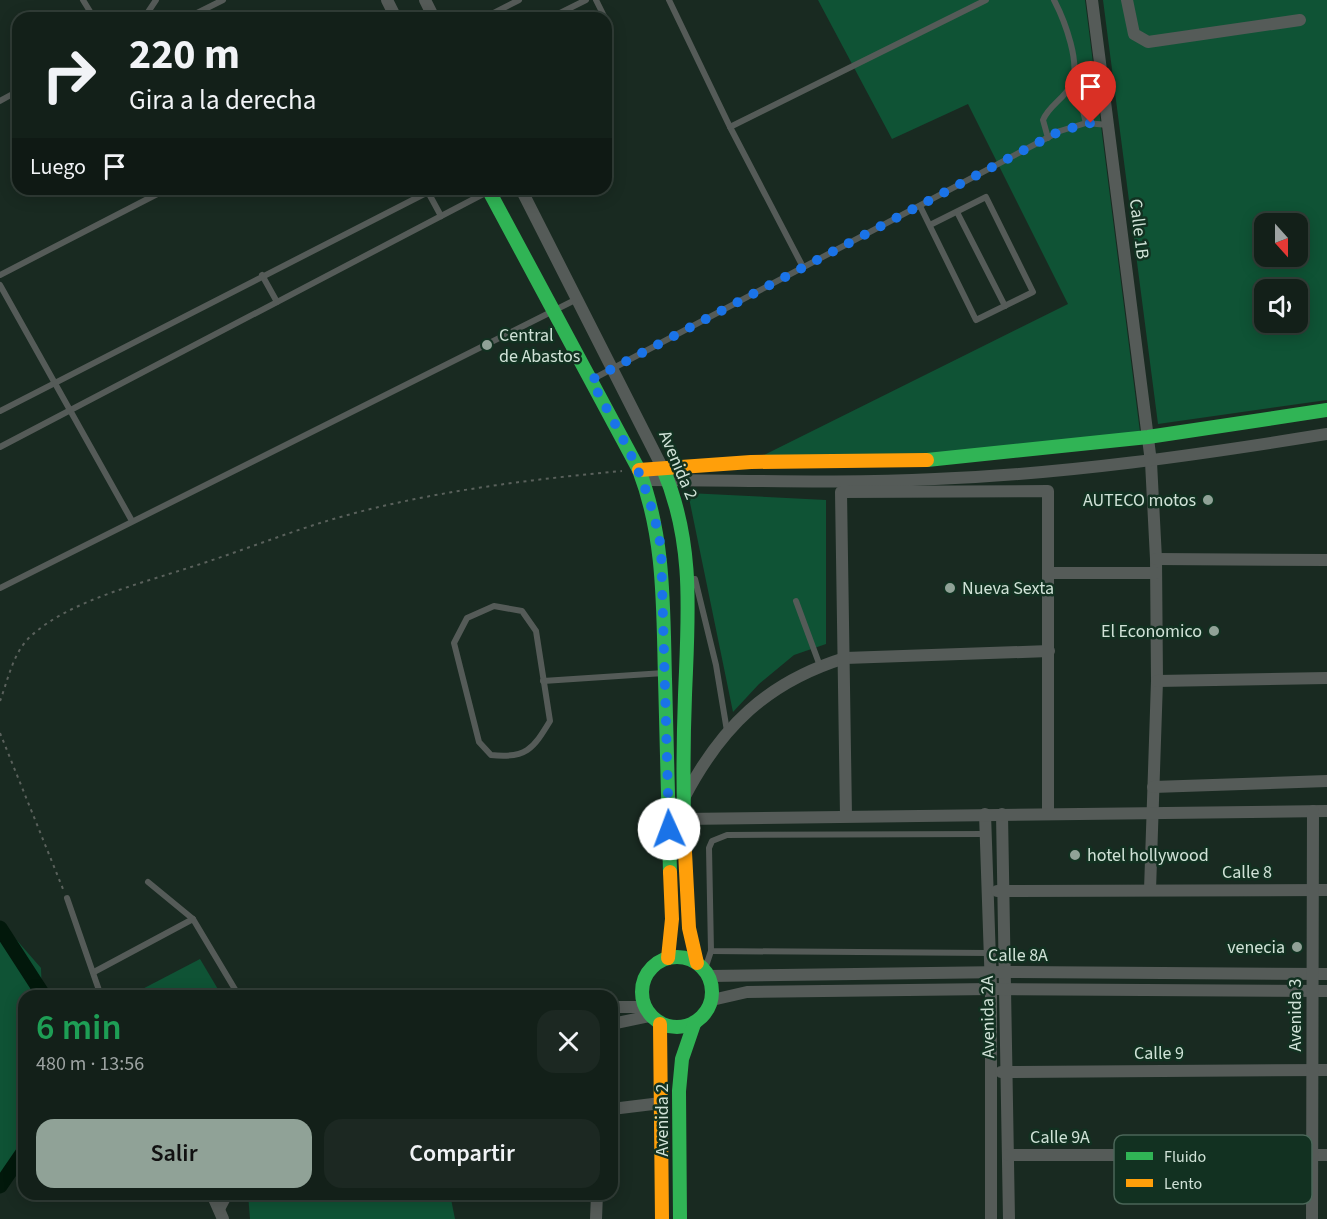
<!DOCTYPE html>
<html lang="es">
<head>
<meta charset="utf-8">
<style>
  body { margin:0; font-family:"Source Sans 3",sans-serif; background:#1c2822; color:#f1f3f6; height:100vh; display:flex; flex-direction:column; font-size:22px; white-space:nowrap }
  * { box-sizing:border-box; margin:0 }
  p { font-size:20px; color:#9da3a2 }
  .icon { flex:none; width:33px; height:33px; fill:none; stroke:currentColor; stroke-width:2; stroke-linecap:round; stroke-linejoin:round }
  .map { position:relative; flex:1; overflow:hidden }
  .details { position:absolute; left:18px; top:990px; width:600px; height:210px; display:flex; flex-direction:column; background:#132019; border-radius:18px; box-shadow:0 3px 15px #0003,0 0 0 2px #323e38 }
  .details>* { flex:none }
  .top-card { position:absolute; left:12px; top:12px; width:600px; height:183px; border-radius:18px; box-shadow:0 3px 15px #0003,0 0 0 2px #323e38; background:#132019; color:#f1f3f6; overflow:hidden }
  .needle { width:39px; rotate:159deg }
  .controls { position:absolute; left:1254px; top:213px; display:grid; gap:12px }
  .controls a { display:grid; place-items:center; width:54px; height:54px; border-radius:12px; background:#132019; box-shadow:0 3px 15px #0003,0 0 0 2px #323e38; font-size:30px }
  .pin { position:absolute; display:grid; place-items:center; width:51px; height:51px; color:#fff; margin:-62px -26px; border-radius:50% 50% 50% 0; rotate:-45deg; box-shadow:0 0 6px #0007 }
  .pin .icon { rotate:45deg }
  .me { position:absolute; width:66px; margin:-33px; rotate:358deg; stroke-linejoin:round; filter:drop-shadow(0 0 4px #0008) }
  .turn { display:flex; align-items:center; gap:21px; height:126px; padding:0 18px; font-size:27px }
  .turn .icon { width:78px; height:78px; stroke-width:2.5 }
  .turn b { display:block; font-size:42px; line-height:51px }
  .then { display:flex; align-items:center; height:57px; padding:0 18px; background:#0003; gap:12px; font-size:22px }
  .round { display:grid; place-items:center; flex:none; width:63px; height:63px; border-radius:18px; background:#1c2822 }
  .headline { display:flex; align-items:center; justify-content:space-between; height:102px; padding:0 18px }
  h1 { font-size:36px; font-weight:600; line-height:45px; color:#1e9e55 }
  .cta { display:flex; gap:12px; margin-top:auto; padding:12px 18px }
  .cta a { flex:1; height:69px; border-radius:18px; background:#90a297; color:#111; font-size:24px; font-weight:600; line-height:69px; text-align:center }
  .cta a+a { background:#1c2822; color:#f1f3f6 }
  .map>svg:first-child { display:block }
  .green { fill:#0f5335; fill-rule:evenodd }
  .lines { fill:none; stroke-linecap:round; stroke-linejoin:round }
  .canal { stroke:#02180b; stroke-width:15 }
  .path { stroke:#5a615c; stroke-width:2; stroke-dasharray:3 4.5; stroke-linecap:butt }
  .lane { stroke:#555b58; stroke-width:6 }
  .street { stroke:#555b58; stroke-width:12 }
  .fast { stroke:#30b455; stroke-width:14 }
  .slow { stroke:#ff9f0a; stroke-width:14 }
  .route { stroke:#1a73e8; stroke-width:10; stroke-dasharray:0 18 }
  .poi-dot { fill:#90a297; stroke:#123121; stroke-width:2 }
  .labels { text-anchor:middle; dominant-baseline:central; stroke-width:5; stroke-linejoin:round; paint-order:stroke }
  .street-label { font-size:18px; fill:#d0e2d7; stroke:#123121 }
  .poi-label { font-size:18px; fill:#d0e2d7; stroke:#123121; text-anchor:start }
  .key { fill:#123121; stroke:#4b6658; stroke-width:1.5 }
  .key-label { font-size:16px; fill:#d0e2d7 }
</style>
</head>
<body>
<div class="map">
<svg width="1327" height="1219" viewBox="0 0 1327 1219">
  <rect width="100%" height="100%" fill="#192a21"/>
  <g class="green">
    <path d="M818 0H1085L1140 432 972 454 762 456 1068 304 968 104 892 139Z"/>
    <path d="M1103 0H1327V400L1158 424ZM1264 224H1298V256H1264ZM1264 290H1298V322H1264Z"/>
    <path d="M688 493 826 500V644L794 655 759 684 733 712Z"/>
    <path d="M0 921 41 968 42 996H24V1141L0 1182Z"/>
    <path d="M200 959 222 996H129Z"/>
    <path d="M248 1194H450L455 1219H250Z"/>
  </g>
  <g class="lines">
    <g class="canal">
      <path d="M0 928 44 996"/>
      <path d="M0 1186 24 1151"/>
    </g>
    <g class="path">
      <path d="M0 701C8 680 13 652 31 636 69 601 139 584 188 568 236 553 283 534 330 520 425 492 524 480 622 471"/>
      <path d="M0 733 63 889"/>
    </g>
    <g class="lane">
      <path d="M83 0 94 18"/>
      <path d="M596 0 605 18"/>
      <path d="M669 0 730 127 803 267"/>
      <path d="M144 18 156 0"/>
      <path d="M187 18 223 0"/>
      <path d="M484 18 519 0"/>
      <path d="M550 18 586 0"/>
      <path d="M606 21V31"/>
      <path d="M1071 87 1082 107 1086 123"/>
      <path d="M0 101 18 91"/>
      <path d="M730 127 986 0"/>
      <path d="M1048 138 1043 120C1048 107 1063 99 1070 87 1083 67 1064 19 1054 0"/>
      <path d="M428 192 441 216"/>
      <path d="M920 206 976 320 1033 292 986 197 930 225"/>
      <path d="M957 212 1005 306"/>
      <path d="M0 275 167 189"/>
      <path d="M262 275 277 302"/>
      <path d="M0 285 132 521"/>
      <path d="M591 380 1060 131 1086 123 1108 125"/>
      <path d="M0 411 434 189"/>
      <path d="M0 447 489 191"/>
      <path d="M695 579 716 665 727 731"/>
      <path d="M0 588 577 299"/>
      <path d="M796 601 820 666"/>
      <path d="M494 606 522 611 536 631 550 721C533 749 526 759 491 755L479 742 454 643 467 618Z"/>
      <path d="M543 681 664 673"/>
      <path d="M985 834 727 835 712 841 709 848 711 951 989 953"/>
      <path d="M148 882 193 919 239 996"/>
      <path d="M67 898 101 996"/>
      <path d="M705 969 711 951"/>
      <path d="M94 972 193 919"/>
    </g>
    <g class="street">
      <path d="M387 0 396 18"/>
      <path d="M425 0 434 18"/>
      <path d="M1092 0 1151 462 1156 559 1157 681 1150 890"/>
      <path d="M1127 0 1134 34 1148 42 1300 20"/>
      <path d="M521 189 663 469"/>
      <path d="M644 480C741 480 838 484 935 479 1066 474 1197 455 1327 434"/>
      <path d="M1156 559 1327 560"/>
      <path d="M1048 573H1156"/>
      <path d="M1157 681 1327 678"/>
      <path d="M1153 787 1327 781"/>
      <path d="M684 798C721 727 767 682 845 658L1049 651"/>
      <path d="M985 814 991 989V1219"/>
      <path d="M1002 814 1009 1219"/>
      <path d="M846 816 841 492 1048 491V813"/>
      <path d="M683 819 1327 811"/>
      <path d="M997 891 1327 890"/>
      <path d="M709 976 1005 972 1327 974"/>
      <path d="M712 1000 747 992 991 989 1327 991"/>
      <path d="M612 1007H645"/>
      <path d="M612 1024 650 1016"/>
      <path d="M1001 1072 1327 1070"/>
      <path d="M612 1109 661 1103"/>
      <path d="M1008 1155H1327"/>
      <path d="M212 1194 223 1219"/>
      <path d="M219 1209 227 1194"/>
      <path d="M596 1219 597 1194"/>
      <path d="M1312 1219 1313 811"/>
    </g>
    <g class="fast">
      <path d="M488 189 639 470C665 538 663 607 665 679 667 743 668 807 670 872"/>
      <path d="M927 460 1148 437 1327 410"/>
      <path d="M663 469C695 543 688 617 685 695 683 748 683 800 685 852"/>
      <circle cx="677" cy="992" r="35"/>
      <path d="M680 1219 679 1091 682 1059 694 1024"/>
    </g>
    <g class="slow">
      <path d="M639 470 751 462 927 460"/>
      <path d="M685 852 689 928 697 963"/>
      <path d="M668 958 672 919 670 872"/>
      <path d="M660 1024 662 1219"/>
    </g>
  </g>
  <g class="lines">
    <path class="route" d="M669 829 661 548C649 480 623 439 591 380L1060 131 1091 123"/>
  </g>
  <g class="poi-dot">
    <circle cx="487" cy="345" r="6"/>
    <circle cx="1208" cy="500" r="6"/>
    <circle cx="950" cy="588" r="6"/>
    <circle cx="1214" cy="631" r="6"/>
    <circle cx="1075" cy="855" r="6"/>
    <circle cx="1297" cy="947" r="6"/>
  </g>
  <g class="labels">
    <g class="street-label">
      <text transform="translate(1139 229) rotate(83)">Calle 1B</text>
      <text transform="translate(678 465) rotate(67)">Avenida 2</text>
      <text x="1247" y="872">Calle 8</text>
      <text x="1018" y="955">Calle 8A</text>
      <text transform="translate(1295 1015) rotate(-90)">Avenida 3</text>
      <text transform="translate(988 1017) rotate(-91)">Avenida 2A</text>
      <text x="1159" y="1053">Calle 9</text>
      <text transform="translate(662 1120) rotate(-90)">Avenida 2</text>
      <text x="1060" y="1137">Calle 9A</text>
    </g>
    <g class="poi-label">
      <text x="499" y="335">Central<tspan x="499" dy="21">de Abastos</tspan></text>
      <text x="1196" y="500" text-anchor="end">AUTECO motos</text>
      <text x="962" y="588">Nueva Sexta</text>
      <text x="1202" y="631" text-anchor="end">El Economico</text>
      <text x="1087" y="855">hotel hollywood</text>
      <text x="1285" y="947" text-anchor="end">venecia</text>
    </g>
  </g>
  <rect x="1114" y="1135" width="198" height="69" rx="9" class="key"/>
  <rect x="1126" y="1152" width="27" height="8" fill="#30b455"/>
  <rect x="1126" y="1179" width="27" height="8" fill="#ff9f0a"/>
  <g class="key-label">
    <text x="1164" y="1162">Fluido</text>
    <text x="1164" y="1189">Lento</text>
  </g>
</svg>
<div class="controls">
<a><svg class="needle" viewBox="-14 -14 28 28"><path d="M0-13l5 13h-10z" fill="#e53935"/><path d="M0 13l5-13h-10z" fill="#9da3a2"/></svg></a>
<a><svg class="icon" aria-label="sound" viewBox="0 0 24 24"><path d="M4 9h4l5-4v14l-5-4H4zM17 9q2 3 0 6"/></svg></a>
</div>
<div class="pin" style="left:1091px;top:123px;background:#d93025"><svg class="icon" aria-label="arrive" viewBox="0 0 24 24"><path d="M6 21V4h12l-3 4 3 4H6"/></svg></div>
<svg class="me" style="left:669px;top:829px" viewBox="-20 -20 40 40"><circle r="19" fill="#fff"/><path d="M0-13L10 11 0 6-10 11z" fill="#1a73e8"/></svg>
<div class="top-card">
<div class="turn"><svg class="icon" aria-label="right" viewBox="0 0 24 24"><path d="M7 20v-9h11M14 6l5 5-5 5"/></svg><div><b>220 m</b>Gira a la derecha</div></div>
<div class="then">Luego<svg class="icon" aria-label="arrive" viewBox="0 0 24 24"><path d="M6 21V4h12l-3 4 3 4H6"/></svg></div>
</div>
<section class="details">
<div class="headline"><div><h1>6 min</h1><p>480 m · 13:56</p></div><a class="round"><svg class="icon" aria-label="close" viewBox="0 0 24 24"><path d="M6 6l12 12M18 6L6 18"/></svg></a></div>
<div class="cta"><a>Salir</a><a>Compartir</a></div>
</section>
</div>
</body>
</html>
